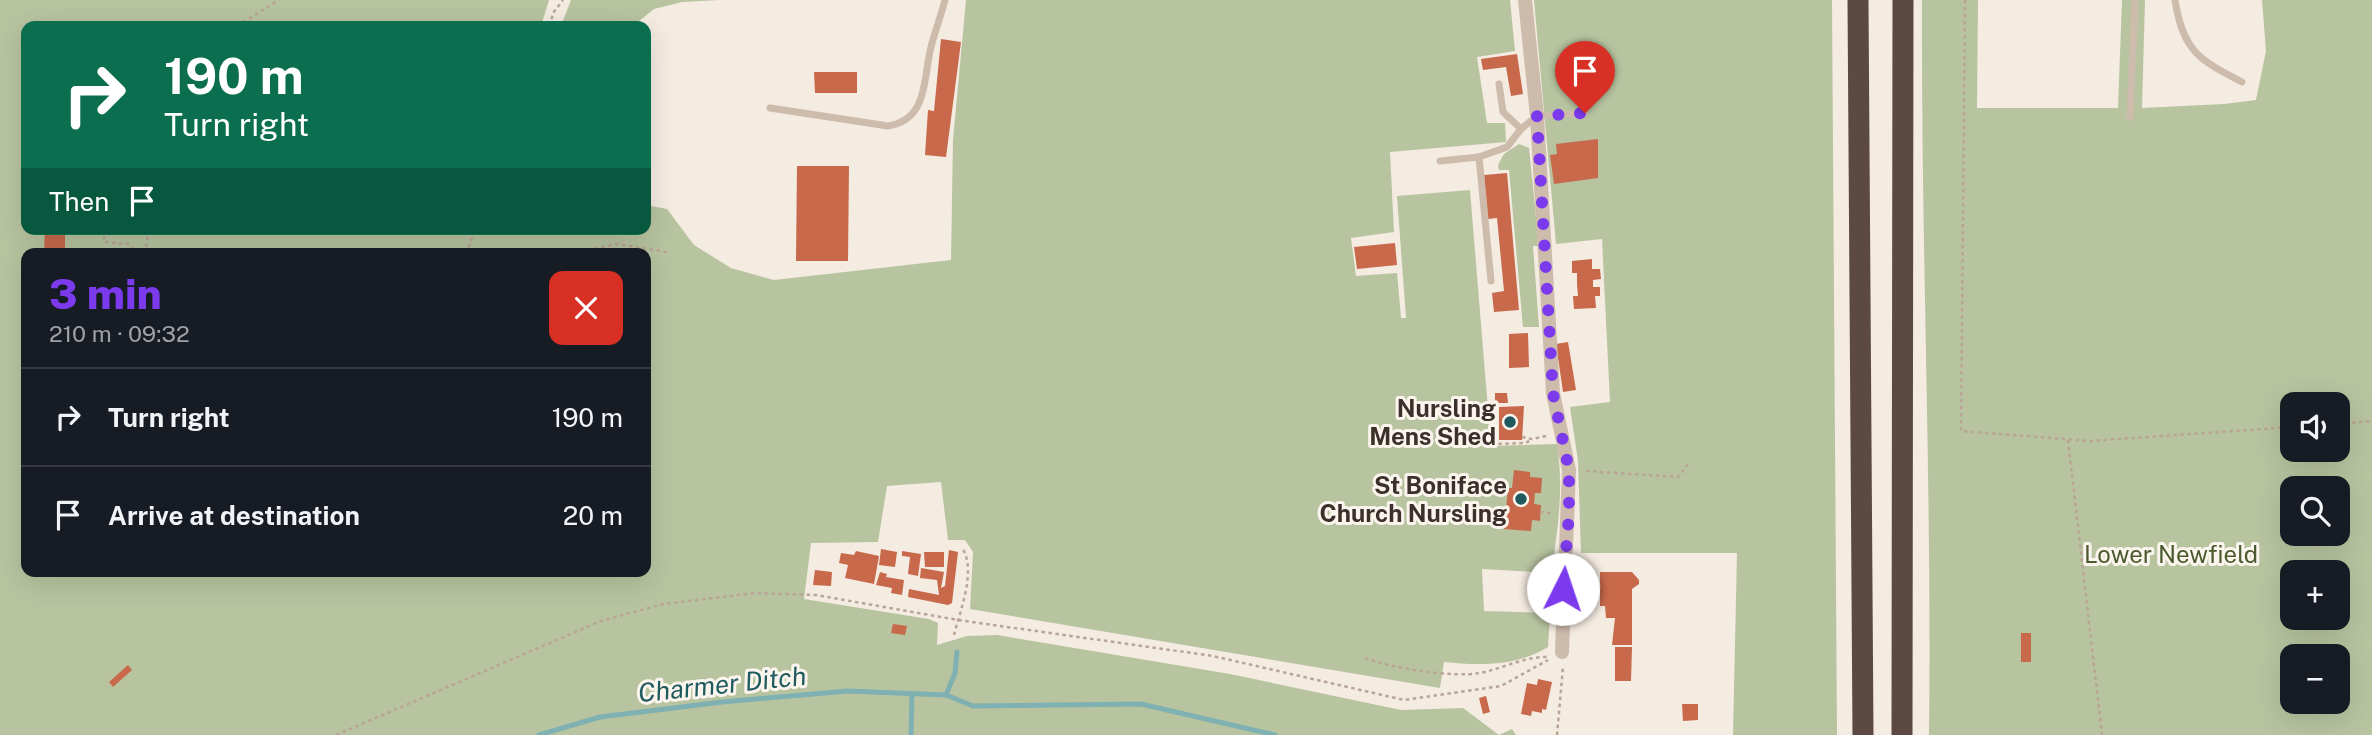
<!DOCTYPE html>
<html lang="en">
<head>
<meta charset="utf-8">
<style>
  body { margin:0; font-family:"Public Sans",sans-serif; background:#20242c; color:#f1f3f6; height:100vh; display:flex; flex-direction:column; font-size:26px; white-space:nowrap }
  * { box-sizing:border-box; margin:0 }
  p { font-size:23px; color:#9ea1a6 }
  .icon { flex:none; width:38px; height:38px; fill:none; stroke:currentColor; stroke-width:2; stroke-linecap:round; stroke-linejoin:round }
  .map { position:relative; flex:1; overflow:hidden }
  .sheet { position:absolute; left:21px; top:248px; width:630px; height:329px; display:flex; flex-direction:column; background:#171b24; border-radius:14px; box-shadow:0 7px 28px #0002 }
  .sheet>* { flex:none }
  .top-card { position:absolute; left:21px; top:21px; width:630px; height:214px; border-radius:14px; box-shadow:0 7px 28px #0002; background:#0b6e4f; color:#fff; overflow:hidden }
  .fabs { position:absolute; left:2280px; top:392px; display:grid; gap:14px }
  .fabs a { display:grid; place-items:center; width:70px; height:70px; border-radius:14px; background:#171b24; box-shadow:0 7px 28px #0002; font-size:35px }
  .pin { position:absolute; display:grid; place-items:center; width:60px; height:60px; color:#fff; margin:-72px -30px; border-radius:50% 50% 50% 0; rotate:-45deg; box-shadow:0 0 7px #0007 }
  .pin .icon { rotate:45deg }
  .me { position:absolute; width:77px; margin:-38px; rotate:4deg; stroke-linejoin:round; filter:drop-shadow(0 0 5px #0008) }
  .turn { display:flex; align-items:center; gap:24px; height:147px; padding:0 28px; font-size:32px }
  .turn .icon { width:91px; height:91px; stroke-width:2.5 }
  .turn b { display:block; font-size:49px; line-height:60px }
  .then { display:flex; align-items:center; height:66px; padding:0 28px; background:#0003; gap:14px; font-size:26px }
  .round { display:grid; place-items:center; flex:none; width:74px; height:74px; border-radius:14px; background:#20242c }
  .overview { display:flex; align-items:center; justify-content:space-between; height:119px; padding:0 28px }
  h1 { font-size:42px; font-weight:800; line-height:52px; color:#7c3aed }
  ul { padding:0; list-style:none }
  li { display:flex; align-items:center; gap:21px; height:98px; padding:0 28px; border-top:2px solid #363941 }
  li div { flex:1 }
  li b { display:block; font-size:26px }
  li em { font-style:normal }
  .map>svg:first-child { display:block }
  .green { fill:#b8c4a0; fill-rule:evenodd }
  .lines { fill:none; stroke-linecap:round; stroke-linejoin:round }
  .stream { stroke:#7fb0b2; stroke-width:5 }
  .building { fill:#c8694b }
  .path { stroke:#b9a596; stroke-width:2.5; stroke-dasharray:3.5 3.5; stroke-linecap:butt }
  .service { stroke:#cdbbac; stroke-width:7 }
  .minor { stroke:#cdbbac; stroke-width:14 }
  .motorway { stroke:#5c4a42; stroke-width:21 }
  .route { stroke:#7c3aed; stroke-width:12; stroke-dasharray:0 21.6 }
  .poi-dot { fill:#1f5a5e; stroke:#fbf5ee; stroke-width:2.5 }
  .labels { text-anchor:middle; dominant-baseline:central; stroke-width:6; stroke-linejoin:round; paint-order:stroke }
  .poi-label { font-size:24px; font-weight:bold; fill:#3b302b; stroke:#fbf5ee; text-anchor:end }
  .park-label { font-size:24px; fill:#4a5a2e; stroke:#fbf5ee }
  .water-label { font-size:26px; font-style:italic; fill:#1f5a5e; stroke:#fbf5ee }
</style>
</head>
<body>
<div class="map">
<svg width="2372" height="735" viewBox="0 0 2372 735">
  <rect width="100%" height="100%" fill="#f4ebe1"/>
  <g class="green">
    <path d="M0 0H549L541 26H26V229H646V205L667 209 694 245 731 268 774 280 951 260 953 140 966 0H1510L1515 51 1477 57 1487 123H1505L1506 142 1390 152 1394 232 1351 238 1356 276 1397 273 1401 318H1406L1397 196 1470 190 1491 446 1557 444C1564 488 1558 530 1551 573L1482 569 1484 611 1550 613 1548 647C1517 666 1479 666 1444 662L1440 688 970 609 973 552 965 540H948L941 482 887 486 878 542 811 543 804 599 929 619 938 623 937 645 967 636 997 635 1230 674 1401 710 1463 708 1499 735 1512 729 1516 735H0ZM26 254H646V572H26Z"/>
    <path d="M571 0H720L682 2 654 9 633 26H561Z"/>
    <path d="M1534 0H1832L1837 735H1733L1737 553H1581L1578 461 1570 407 1610 402 1602 239 1556 244Z"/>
    <path d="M1922 0H1978L1977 108H2118L2122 0H2145L2142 108 2224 104 2256 100 2266 51 2262 0H2372V735H1929C1932 490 1921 245 1922 0ZM2292 404H2338V450H2292ZM2292 488H2338V534H2292ZM2292 572H2338V618H2292ZM2292 656H2338V702H2292Z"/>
    <path d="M1519 144 1529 148 1539 246H1533L1539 327H1523L1509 170H1499L1498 165 1504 154Z"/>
  </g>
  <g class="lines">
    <g class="stream">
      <path d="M946 695 955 673 957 652"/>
      <path d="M539 735 600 717 722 702 848 691 946 695 973 706 1141 704 1275 735"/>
      <path d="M911 735 912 694"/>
    </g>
  </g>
  <g class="building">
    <path d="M941 39 961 42 946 157 925 155 928 110 934 111Z"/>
    <path d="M1517 54 1523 94 1511 96 1506 67 1483 70 1481 59Z"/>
    <path d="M814 72H857V93H815Z"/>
    <path d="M1598 139V178L1554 184 1550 155 1557 154 1556 144Z"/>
    <path d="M797 166H849L848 261H796Z"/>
    <path d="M1507 173 1519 310 1494 312 1492 293 1504 291 1497 218 1488 219 1484 175Z"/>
    <path d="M45 229H65V254H44Z"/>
    <path d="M1395 243 1397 265 1357 269 1354 247Z"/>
    <path d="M1592 259V269H1600L1601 279 1593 280V287H1600V296H1595L1596 308 1574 309 1573 296H1578L1577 285V273H1572V261Z"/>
    <path d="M1528 333 1529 367 1509 368V334Z"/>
    <path d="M1568 342 1576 390 1563 392 1556 344Z"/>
    <path d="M1495 393H1507L1508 403H1495Z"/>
    <path d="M1524 406 1522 440H1499V407Z"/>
    <path d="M1514 470 1530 472V477L1542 478 1541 493H1535L1534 504 1541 505 1540 521 1532 520 1531 531 1504 529 1508 488H1512Z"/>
    <path d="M881 549 897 552 895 567 879 565Z"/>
    <path d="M949 550 958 552 952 603 948 605 908 597 909 589 939 595 937 580 920 578 921 568 944 572 941 588 945 586Z"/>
    <path d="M856 551 879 556 874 584 845 578 848 565 839 563 841 553 854 555Z"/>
    <path d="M902 551 921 554 918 576 908 574 910 557 902 556Z"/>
    <path d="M924 552H944V567H925Z"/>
    <path d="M815 570 832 572 831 586 813 585Z"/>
    <path d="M880 572 887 574 886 577 904 580 902 595 891 593 892 588 876 585Z"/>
    <path d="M1600 572H1632L1639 580V584L1632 589V645H1612L1615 618H1606L1605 606H1600Z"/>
    <path d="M893 624 907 626 905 635 891 633Z"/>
    <rect x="2021" y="633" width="10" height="29"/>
    <path d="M1615 647H1632L1631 681H1615Z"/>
    <path d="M128 665 132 670 113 687 109 682Z"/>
    <path d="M1538 679 1552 682 1546 710 1542 709V713L1532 711 1531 716 1521 714 1527 683 1537 685Z"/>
    <path d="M1486 696 1490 712 1483 714 1479 698Z"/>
    <path d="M1682 704H1698V720L1683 721Z"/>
  </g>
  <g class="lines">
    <g class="path">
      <path d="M1965 0 1961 431 2090 441 2292 427"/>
      <path d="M237 26 279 0"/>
      <path d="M550 26 553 13 563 0"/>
      <path d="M105 229 104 242 129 244 138 254"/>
      <path d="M145 254 149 229"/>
      <path d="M466 254 475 229"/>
      <path d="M567 254 618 244 667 252"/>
      <path d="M2338 424 2372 421"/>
      <path d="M1493 432 1497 444 1526 443 1532 439"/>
      <path d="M1522 437 1532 439 1546 436"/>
      <path d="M2068 440 2102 735"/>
      <path d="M1586 471 1678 477 1689 463"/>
      <path d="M1540 512 1551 513"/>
      <path d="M954 635C960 611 976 572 963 549"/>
      <path d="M1365 658C1391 668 1452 678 1479 673 1503 669 1524 656 1549 657"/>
      <path d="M336 735 601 621 663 604 755 593 816 595 958 620 1213 656 1404 700 1501 686 1548 660"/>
      <path d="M1557 735 1563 667"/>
    </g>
    <g class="service">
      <path d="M2175 0C2183 51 2199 60 2242 82"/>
      <path d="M1499 84 1503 112 1521 129"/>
      <path d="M770 108 888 126C929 119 923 78 931 47 935 31 941 16 945 0"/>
      <path d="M2130 117 2135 0"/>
      <path d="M1440 161 1479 157"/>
      <path d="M1491 281 1479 157 1507 147 1521 129 1537 116 1585 113"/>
    </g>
    <path class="minor" d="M1525 0 1537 116 1553 393 1569 470 1562 652"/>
    <g class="motorway">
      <path d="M1858 0 1863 735"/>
      <path d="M1902 735 1903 0"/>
    </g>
  </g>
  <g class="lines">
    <path class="route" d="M1563 589 1569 514V470L1553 393 1537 116 1585 113"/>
  </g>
  <g class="poi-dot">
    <circle cx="1510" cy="422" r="7"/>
    <circle cx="1521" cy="499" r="7"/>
  </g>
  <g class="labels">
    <g class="poi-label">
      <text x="1496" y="408">Nursling<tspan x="1496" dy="28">Mens Shed</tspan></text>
      <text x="1507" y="485">St Boniface<tspan x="1507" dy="28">Church Nursling</tspan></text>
    </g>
    <g class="park-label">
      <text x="2171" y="554">Lower Newfield</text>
    </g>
    <g class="water-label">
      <text transform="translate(722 684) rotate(-6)">Charmer Ditch</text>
    </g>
  </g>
</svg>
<div class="fabs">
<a><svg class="icon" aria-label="sound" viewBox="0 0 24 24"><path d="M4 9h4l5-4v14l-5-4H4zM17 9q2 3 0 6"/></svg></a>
<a><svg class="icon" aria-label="search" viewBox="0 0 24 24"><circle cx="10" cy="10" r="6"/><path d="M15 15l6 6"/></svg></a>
<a>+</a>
<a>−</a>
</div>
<div class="pin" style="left:1585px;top:113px;background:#d93025"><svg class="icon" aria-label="arrive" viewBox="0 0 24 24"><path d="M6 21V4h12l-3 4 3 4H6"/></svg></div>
<svg class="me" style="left:1563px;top:589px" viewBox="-20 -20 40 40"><circle r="19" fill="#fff"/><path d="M0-13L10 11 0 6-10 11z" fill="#7c3aed"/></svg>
<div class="top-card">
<div class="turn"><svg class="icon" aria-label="right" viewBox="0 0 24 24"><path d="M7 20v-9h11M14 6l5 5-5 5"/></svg><div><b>190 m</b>Turn right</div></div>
<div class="then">Then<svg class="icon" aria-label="arrive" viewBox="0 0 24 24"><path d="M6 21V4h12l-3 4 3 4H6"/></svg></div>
</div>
<section class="sheet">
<div class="overview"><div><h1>3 min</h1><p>210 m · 09:32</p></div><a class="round" style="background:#d93025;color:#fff"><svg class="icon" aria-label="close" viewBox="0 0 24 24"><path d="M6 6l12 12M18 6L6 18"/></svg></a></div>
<ul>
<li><svg class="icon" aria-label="right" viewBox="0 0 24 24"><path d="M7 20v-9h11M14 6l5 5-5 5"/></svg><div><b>Turn right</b></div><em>190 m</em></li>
<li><svg class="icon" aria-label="arrive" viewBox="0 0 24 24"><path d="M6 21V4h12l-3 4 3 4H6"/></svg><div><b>Arrive at destination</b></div><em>20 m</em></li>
</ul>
</section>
</div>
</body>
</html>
